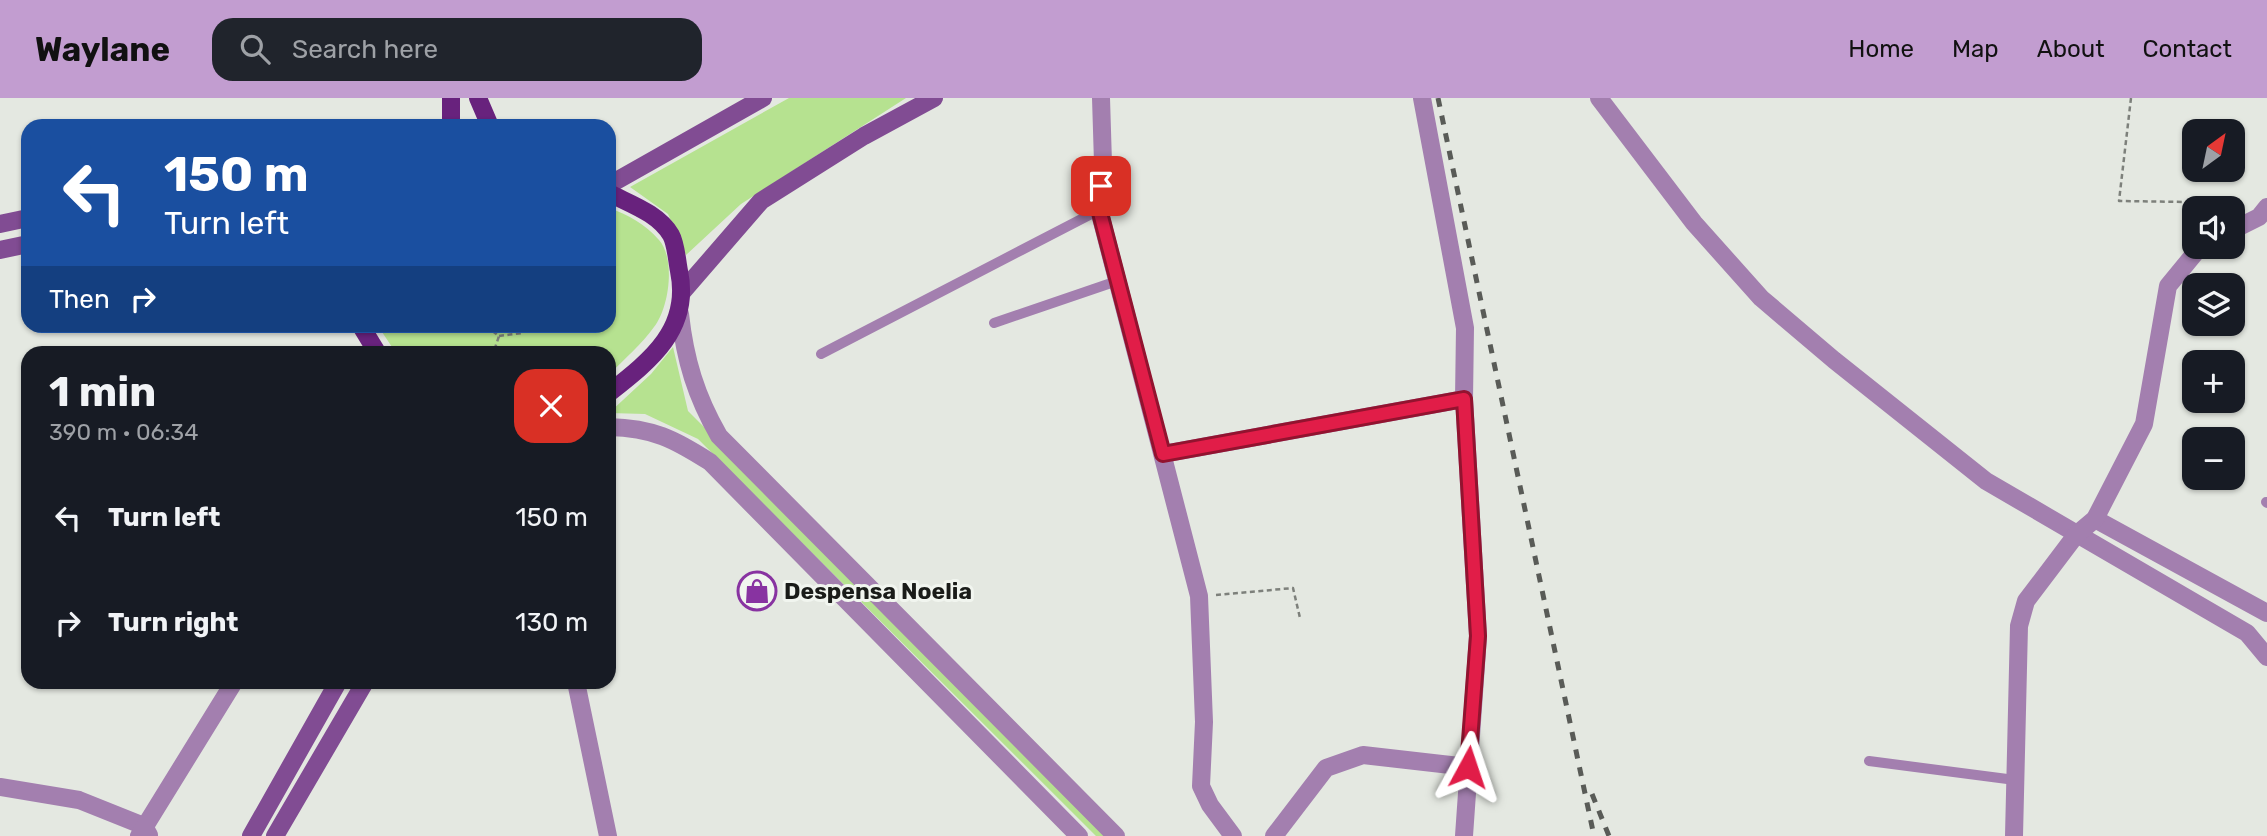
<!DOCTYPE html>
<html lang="en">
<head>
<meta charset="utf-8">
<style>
  body { margin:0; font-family:Rubik,sans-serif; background:#20242c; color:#f1f3f6; height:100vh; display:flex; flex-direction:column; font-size:26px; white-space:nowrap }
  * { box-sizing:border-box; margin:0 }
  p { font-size:23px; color:#9ea1a6 }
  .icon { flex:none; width:38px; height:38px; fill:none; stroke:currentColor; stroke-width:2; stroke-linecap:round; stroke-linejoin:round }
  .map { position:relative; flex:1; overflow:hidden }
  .drawer { position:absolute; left:21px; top:248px; width:595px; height:343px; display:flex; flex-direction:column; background:#171b24; border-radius:21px; box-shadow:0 2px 5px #0004 }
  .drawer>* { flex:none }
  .top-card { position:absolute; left:21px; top:21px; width:595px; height:214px; border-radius:21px; box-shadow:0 2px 5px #0004; background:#1a4fa0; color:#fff; overflow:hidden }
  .needle { width:46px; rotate:33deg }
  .fabs { position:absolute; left:2182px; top:21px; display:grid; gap:14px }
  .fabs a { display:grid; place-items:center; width:63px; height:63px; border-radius:14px; background:#171b24; box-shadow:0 2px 5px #0004; font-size:35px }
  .pin { position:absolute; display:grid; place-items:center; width:60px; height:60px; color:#fff; margin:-30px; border-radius:14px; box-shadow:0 4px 10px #0006 }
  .me { position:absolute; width:77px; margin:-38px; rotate:5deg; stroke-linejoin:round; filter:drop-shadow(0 0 5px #0008) }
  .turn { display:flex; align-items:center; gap:24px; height:147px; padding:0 28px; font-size:32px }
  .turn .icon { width:91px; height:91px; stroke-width:2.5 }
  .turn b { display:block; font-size:49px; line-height:60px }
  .then { display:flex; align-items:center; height:66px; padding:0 28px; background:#0003; gap:14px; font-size:26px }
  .round { display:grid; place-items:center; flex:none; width:74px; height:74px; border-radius:21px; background:#20242c }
  .head { display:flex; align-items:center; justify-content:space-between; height:119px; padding:0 28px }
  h1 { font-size:42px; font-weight:700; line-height:52px }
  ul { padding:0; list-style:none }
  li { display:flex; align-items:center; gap:21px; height:105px; padding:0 28px }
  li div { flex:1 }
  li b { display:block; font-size:26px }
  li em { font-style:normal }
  header { display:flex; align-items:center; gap:42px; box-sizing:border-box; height:98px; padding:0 35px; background:#c29dd0; color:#111 }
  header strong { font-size:33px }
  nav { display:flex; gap:38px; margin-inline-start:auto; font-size:24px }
  .search { width:490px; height:63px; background:#20242c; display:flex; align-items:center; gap:18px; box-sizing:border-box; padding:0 24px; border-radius:21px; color:#9ea1a6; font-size:26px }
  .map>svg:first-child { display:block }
  .green { fill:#b6e290 }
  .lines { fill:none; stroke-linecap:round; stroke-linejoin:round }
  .path { stroke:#7d807b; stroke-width:2.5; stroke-dasharray:5 3.5; stroke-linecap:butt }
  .service { stroke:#a37faf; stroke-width:10 }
  .minor { stroke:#a37faf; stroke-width:18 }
  .tertiary { stroke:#a37faf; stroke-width:18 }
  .secondary { stroke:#814c93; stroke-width:18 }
  .primary { stroke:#68227d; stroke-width:18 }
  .rail { stroke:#595b57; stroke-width:5; stroke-dasharray:9 9; stroke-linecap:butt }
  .route-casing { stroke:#92132f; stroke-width:18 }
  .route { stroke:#e11d48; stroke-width:12 }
  .labels { text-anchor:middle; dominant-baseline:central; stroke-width:6; stroke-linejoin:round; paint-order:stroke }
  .poi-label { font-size:23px; font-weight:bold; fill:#1a1c19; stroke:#f1f5ef; text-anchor:start }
</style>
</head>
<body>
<header>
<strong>Waylane</strong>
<div class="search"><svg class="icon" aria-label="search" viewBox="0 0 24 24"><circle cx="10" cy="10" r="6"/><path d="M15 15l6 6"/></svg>Search here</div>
<nav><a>Home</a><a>Map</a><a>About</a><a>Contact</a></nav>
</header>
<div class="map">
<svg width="2267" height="738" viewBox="0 0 2267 738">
  <rect width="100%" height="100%" fill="#e4e8e1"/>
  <g class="green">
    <path d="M789 0H906L741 106 686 157 668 116 630 89Z"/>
    <path d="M609 110C629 117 645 126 659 142 676 161 669 210 654 229 642 246 624 261 609 277V256L396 255 378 228H609Z"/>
    <path d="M673 249 688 313 1113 738H1096L698 341 645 316 609 315 651 276Z"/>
  </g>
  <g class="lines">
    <g class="path">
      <path d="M2131 0 2119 103 2187 104 2186 128 2189 135"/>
      <path d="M486 228 499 238 493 256"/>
      <path d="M499 238 522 235 530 228"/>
      <path d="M1216 497 1293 490 1300 520"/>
    </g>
    <g class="service">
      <path d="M994 225 1117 183"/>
      <path d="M821 256 1099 112"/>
      <path d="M2266 404 2267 405"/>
      <path d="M1869 663 2015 682"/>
    </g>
    <g class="minor">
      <path d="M1101 0 1103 65 1099 112 1199 498 1204 624 1201 688 1210 707 1233 738"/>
      <path d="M1422 0 1465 230 1464 301 1478 538 1464 738"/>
      <path d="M1599 0 1694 125 1761 200 1834 262 1986 383 2247 535 2267 559"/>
      <path d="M2233 132 2259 119 2267 109"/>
      <path d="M1163 356 1464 301"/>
      <path d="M2095 421 2267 515"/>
      <path d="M576 584 608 738"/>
      <path d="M0 689 79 702 144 728 149 737"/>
      <path d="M139 738 234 584"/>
      <path d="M1274 738 1326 670 1363 657 1468 669"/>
      <path d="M2014 738 2019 528 2026 503 2076 437 2095 421 2144 326 2168 188 2200 149"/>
    </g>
    <g class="tertiary">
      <path d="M680 216C685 262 696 298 719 338L1116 738"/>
      <path d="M609 329C653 330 674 341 710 364L1079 738"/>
    </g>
    <g class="secondary">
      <path d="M609 87 763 0"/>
      <path d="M0 126 28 120"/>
      <path d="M0 152 28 146"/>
      <path d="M683 193 761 103 864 38 934 0"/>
      <path d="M251 738 338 584"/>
      <path d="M275 738 365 584"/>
    </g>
    <g class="primary">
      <path d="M478 0 490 28"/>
      <path d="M451 28V0"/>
      <path d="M609 95C630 106 658 115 671 137 676 146 677 163 679 173 691 231 651 262 609 295"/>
      <path d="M361 228 378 256"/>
    </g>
    <g class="rail">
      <path d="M1438 0 1594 738"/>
      <path d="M1592 696 1609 738"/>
    </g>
  </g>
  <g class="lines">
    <defs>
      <path id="route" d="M1101 88 1099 111 1163 356 1464 301 1478 538 1468 669"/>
    </defs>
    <use href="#route" class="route-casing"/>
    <use href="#route" class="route"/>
  </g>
  <defs>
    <symbol id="shop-ring" viewBox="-11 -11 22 22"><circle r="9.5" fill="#f1f5ef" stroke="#8833a1" stroke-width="1.5"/><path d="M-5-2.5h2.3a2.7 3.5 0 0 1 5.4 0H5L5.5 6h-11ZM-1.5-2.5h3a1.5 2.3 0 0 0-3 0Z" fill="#8833a1"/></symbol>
  </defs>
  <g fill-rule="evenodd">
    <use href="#shop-ring" x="735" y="471" width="44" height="44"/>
  </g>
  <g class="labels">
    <g class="poi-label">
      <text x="784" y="493">Despensa Noelia</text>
    </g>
  </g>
</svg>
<div class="fabs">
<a><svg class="needle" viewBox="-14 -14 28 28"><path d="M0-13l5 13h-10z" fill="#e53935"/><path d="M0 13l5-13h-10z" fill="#9ea1a6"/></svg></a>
<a><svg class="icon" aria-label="sound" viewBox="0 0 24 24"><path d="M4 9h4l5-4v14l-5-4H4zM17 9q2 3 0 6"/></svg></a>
<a><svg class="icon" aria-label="layers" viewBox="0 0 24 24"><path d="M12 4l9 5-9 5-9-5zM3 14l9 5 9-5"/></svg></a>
<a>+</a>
<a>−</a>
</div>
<div class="pin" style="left:1101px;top:88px;background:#d93025"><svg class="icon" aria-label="arrive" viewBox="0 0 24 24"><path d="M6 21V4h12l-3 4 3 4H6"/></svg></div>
<svg class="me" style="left:1468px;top:669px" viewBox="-20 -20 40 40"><path d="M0-17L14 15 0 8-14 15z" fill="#e11d48" stroke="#fff" stroke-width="4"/></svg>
<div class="top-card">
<div class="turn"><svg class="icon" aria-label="left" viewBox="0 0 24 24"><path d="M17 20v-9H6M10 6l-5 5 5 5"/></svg><div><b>150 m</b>Turn left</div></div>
<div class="then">Then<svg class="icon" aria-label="right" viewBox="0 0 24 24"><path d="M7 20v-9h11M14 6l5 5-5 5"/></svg></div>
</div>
<section class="drawer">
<div class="head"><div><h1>1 min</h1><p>390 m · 06:34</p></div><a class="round" style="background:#d93025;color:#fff"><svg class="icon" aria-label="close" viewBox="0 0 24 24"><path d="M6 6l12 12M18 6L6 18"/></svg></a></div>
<ul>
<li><svg class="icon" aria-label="left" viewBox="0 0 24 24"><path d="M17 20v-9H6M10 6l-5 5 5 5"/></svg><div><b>Turn left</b></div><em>150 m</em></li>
<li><svg class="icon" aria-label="right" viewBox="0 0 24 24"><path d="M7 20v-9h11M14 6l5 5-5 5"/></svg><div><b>Turn right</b></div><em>130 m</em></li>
</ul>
</section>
</div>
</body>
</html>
